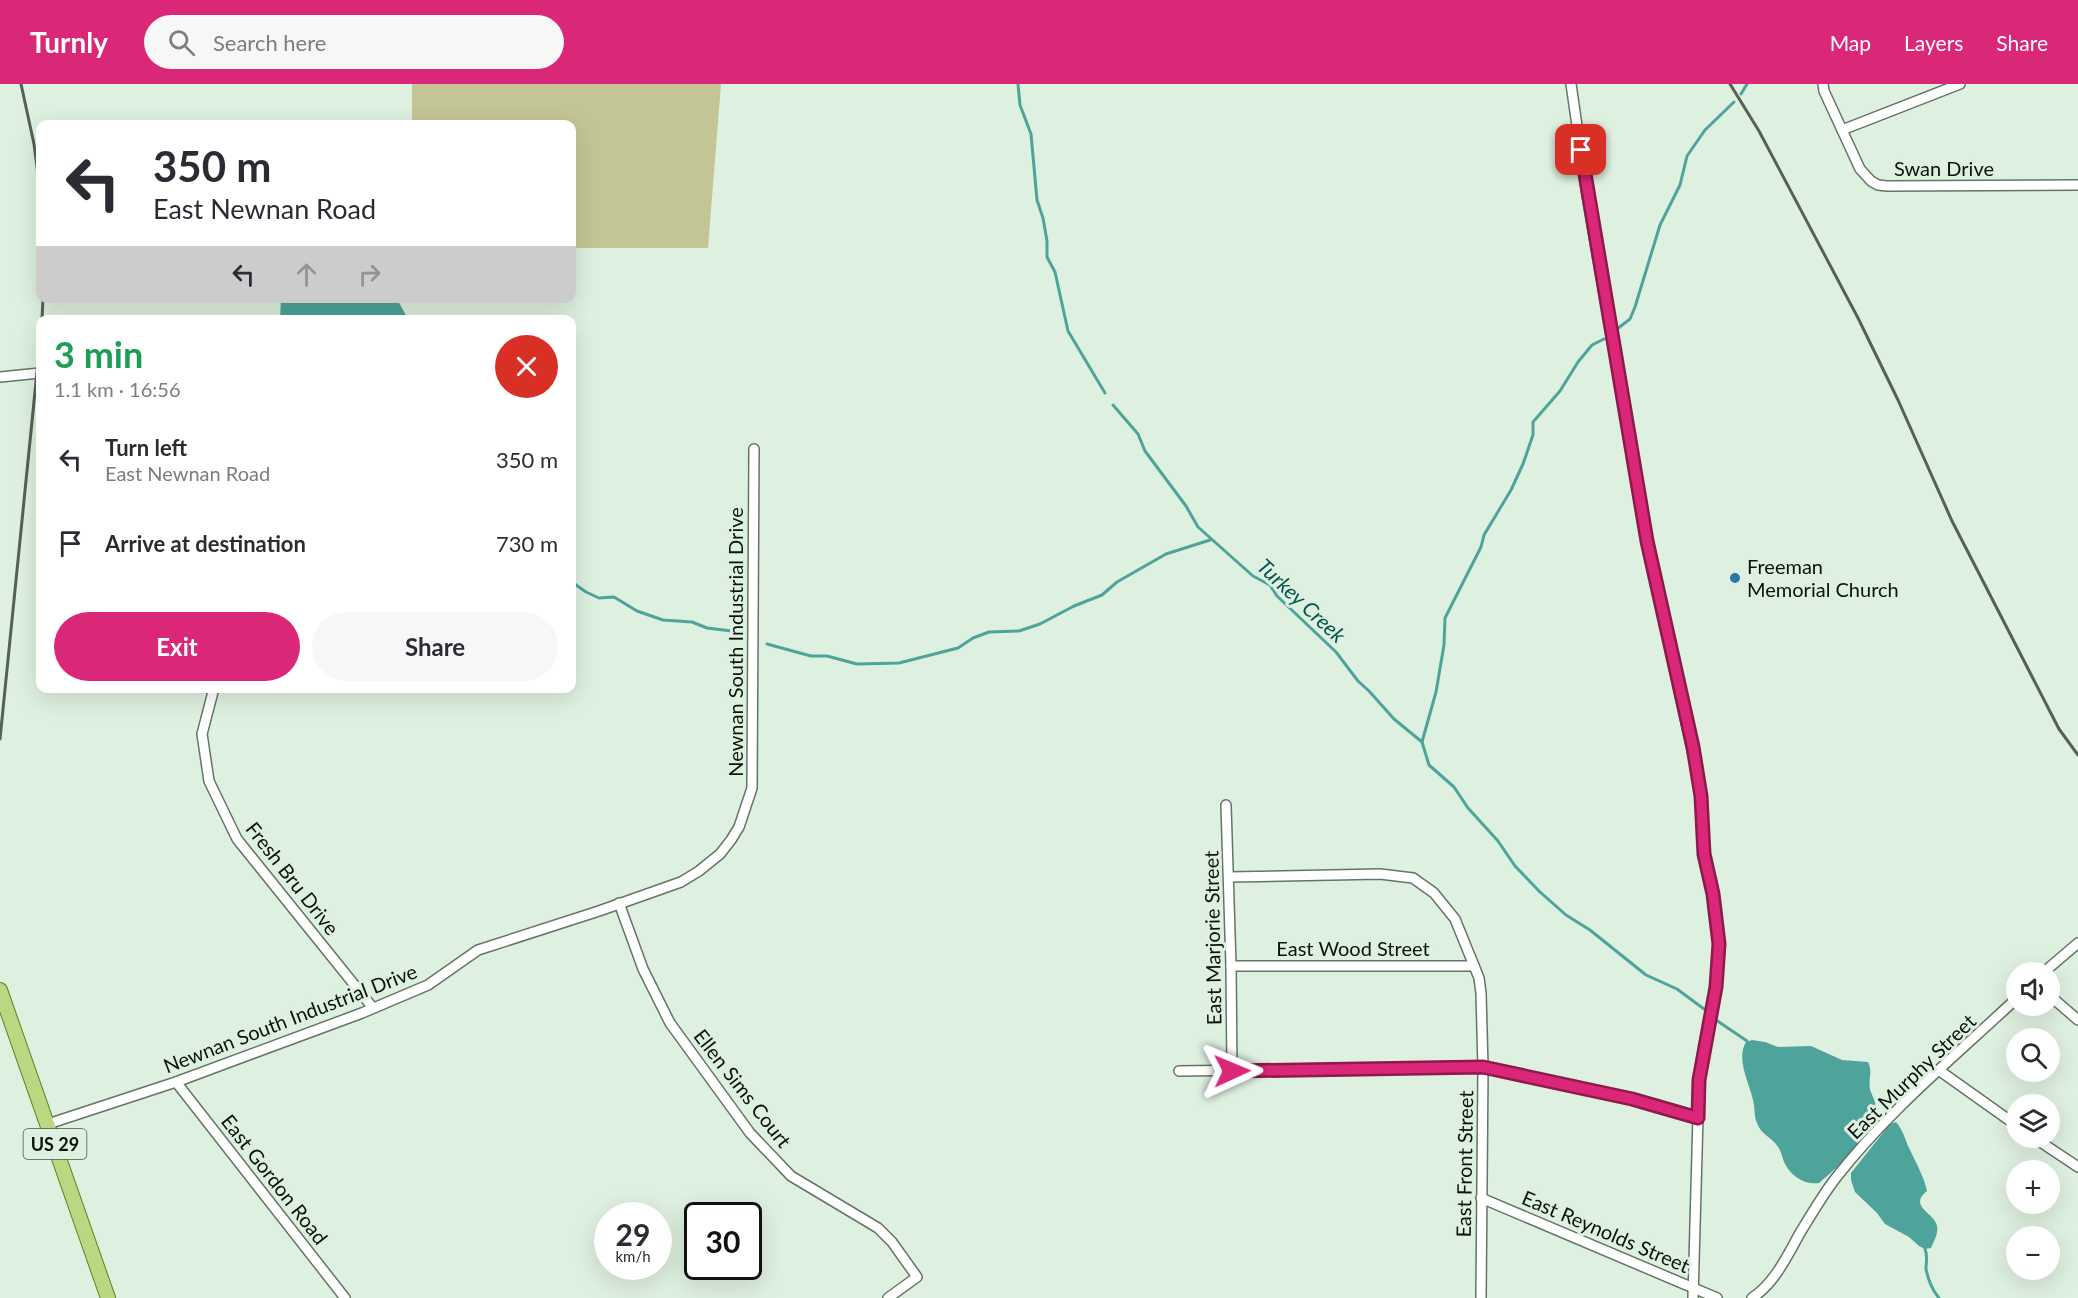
<!DOCTYPE html>
<html lang="en">
<head>
<meta charset="utf-8">
<style>
  body { margin:0; font-family:Lato,sans-serif; background:#f7f7f7; color:#2b2b33; height:100vh; display:flex; flex-direction:column; font-size:22px; white-space:nowrap }
  * { box-sizing:border-box; margin:0 }
  p { font-size:20px; color:#7c7c81 }
  .icon { flex:none; width:33px; height:33px; fill:none; stroke:currentColor; stroke-width:2; stroke-linecap:round; stroke-linejoin:round }
  .map { position:relative; flex:1; overflow:hidden }
  .details { position:absolute; left:36px; top:231px; width:540px; height:378px; display:flex; flex-direction:column; background:#fff; border-radius:12px; box-shadow:0 6px 24px #0002 }
  .details>* { flex:none }
  .hud { position:absolute; left:36px; top:36px; width:540px; height:183px; border-radius:12px; box-shadow:0 6px 24px #0002; background:#fff; color:#2b2b33; overflow:hidden }
  .buttons { position:absolute; left:2006px; top:878px; display:grid; gap:12px }
  .buttons a { display:grid; place-items:center; width:54px; height:54px; border-radius:50%; background:#fff; box-shadow:0 6px 24px #0002; font-size:30px }
  .speed { position:absolute; left:594px; top:1118px; display:flex; gap:12px; font-size:30px; font-weight:700; text-align:center }
  .speed>* { display:grid; place-content:center; width:78px; height:78px; border-radius:50%; background:#fff; box-shadow:0 6px 24px #0002; line-height:1 }
  .speed small { font-size:15px; font-weight:400 }
  .speed .limit { border:3px solid #111; border-radius:9px; background:#fff; color:#111 }
  .pin { position:absolute; display:grid; place-items:center; width:51px; height:51px; color:#fff; margin:-26px; border-radius:12px; box-shadow:0 3px 9px #0006 }
  .me { position:absolute; width:66px; margin:-33px; rotate:89deg; stroke-linejoin:round; filter:drop-shadow(0 0 4px #0008) }
  .turn { display:flex; align-items:center; gap:21px; height:126px; padding:0 18px; font-size:27px }
  .turn .icon { width:78px; height:78px; stroke-width:2.5 }
  .turn b { display:block; font-size:42px; line-height:51px }
  .lanes { display:flex; align-items:center; height:57px; padding:0 18px; background:#0003; justify-content:center; gap:30px; direction:ltr }
  .lanes .off { opacity:.35 }
  .round { display:grid; place-items:center; flex:none; width:63px; height:63px; border-radius:32px; background:#f7f7f7 }
  .headline { display:flex; align-items:center; justify-content:space-between; height:102px; padding:0 18px }
  h1 { font-size:36px; font-weight:700; line-height:45px; color:#1e9e55 }
  .action { display:flex; gap:12px; margin-top:auto; padding:12px 18px }
  .action a { flex:1; height:69px; border-radius:36px; background:#db2777; color:#fff; font-size:24px; font-weight:700; line-height:69px; text-align:center }
  .action a+a { background:#f7f7f7; color:#2b2b33 }
  ul { padding:0; list-style:none }
  li { display:flex; align-items:center; gap:18px; height:84px; padding:0 18px }
  li div { flex:1 }
  li b { display:block; font-size:22px }
  li em { font-style:normal }
  header { display:flex; align-items:center; gap:36px; box-sizing:border-box; height:84px; padding:0 30px; background:#db2777; color:#fff }
  header strong { font-size:28px }
  nav { display:flex; gap:33px; margin-inline-start:auto; font-size:21px }
  .search { width:420px; height:54px; background:#f7f7f7; display:flex; align-items:center; gap:15px; box-sizing:border-box; padding:0 21px; border-radius:33px; color:#7c7c81; font-size:22px }
  .map>svg:first-child { display:block }
  .green { fill:#c4c595 }
  .water { fill:#4ea49a }
  .lines { fill:none; stroke-linecap:round; stroke-linejoin:round }
  .stream { stroke:#4ea49a; stroke-width:3 }
  .street-casing { stroke:#647565; stroke-width:12 }
  .primary-casing { stroke:#5f8221; stroke-width:16 }
  .street { stroke:#fff; stroke-width:9 }
  .primary { stroke:#b9d881; stroke-width:14 }
  .rail { stroke:#556056; stroke-width:3 }
  .route-casing { stroke:#8e194d; stroke-width:15 }
  .route { stroke:#db2777; stroke-width:10 }
  .poi-dot { fill:#2b75a8; stroke:#def0df; stroke-width:2 }
  .labels { text-anchor:middle; dominant-baseline:central; stroke-width:6; stroke-linejoin:round; paint-order:stroke }
  .shield { fill:#def0df; stroke:#4b554b; stroke-width:1.5 }
  .shield-label { font-size:18px; font-weight:bold; fill:#0c120c }
  .street-label { font-size:20px; fill:#0c120c; stroke:#def0df }
  .poi-label { font-size:20px; fill:#0c120c; stroke:#def0df; text-anchor:start }
  .water-label { font-size:21px; font-style:italic; fill:#03534c; stroke:#def0df }
</style>
</head>
<body>
<header>
<strong>Turnly</strong>
<div class="search"><svg class="icon" aria-label="search" viewBox="0 0 24 24"><circle cx="10" cy="10" r="6"/><path d="M15 15l6 6"/></svg>Search here</div>
<nav><a>Map</a><a>Layers</a><a>Share</a></nav>
</header>
<div class="map">
<svg width="2078" height="1214" viewBox="0 0 2078 1214">
  <rect width="100%" height="100%" fill="#def0df"/>
  <path class="green" d="M412 0H721L708 164H572V40H412Z"/>
  <g class="water">
    <path d="M281 214 397 215 408 235H280Z"/>
    <path d="M1752 956 1765 958 1778 963 1811 962 1842 976 1868 978C1873 988 1868 995 1870 1005 1872 1013 1877 1018 1876 1027 1871 1055 1840 1081 1819 1099 1805 1101 1792 1093 1785 1080 1782 1074 1782 1068 1778 1063 1772 1053 1761 1051 1757 1039 1754 1033 1755 1027 1754 1021 1751 1001 1735 977 1746 958Z"/>
    <path d="M1896 1038C1904 1047 1905 1057 1911 1068 1917 1081 1924 1093 1927 1107 1909 1121 1931 1128 1936 1139 1940 1147 1934 1157 1931 1164L1925 1165 1919 1162 1909 1153 1885 1140 1877 1129 1855 1108 1851 1096V1089L1890 1040Z"/>
  </g>
  <g class="lines">
    <g class="stream">
      <path d="M1018 0 1020 21 1031 50 1037 116 1043 134 1047 157V173L1055 188 1068 247 1105 309"/>
      <path d="M1741 10 1747 0"/>
      <path d="M1617 245 1630 235 1635 223 1660 141 1680 101 1687 72 1705 46 1734 18"/>
      <path d="M1113 321 1138 350 1145 367 1186 422 1198 443 1253 492 1270 501 1277 512 1336 568 1358 597 1369 607 1394 635 1422 658 1429 681 1454 703 1468 724 1498 757 1515 782 1540 808 1566 831 1590 846 1646 891 1677 905 1704 925"/>
      <path d="M572 498 586 508 599 514 614 513 637 527 663 536 692 538 707 544 740 548"/>
      <path d="M767 560 811 572H827L857 580 899 579 958 564 973 554 989 548 1019 547 1040 540 1074 522 1102 511 1117 498 1166 470 1210 456"/>
      <path d="M1422 658 1436 608 1444 561 1445 534 1481 463 1484 451 1511 406 1523 380 1533 351V338L1560 307 1578 278 1592 261 1604 255"/>
      <path d="M1716 936 1747 957"/>
      <path d="M1925 1165C1928 1172 1926 1178 1926 1185 1928 1195 1933 1207 1939 1214"/>
    </g>
    <defs>
      <g id="street">
        <path d="M1571 0 1587 111 1647 457 1700 703 1704 769 1713 810 1719 860 1716 903 1699 996 1693 1214"/>
        <path d="M1823 0 1824 7 1860 85 1871 97 1878 101 1887 102 2078 101"/>
        <path d="M1842 46 1960 0"/>
        <path d="M0 293 40 289"/>
        <path d="M214 604 202 650 209 697 237 755 373 924"/>
        <path d="M1226 721 1231 882 1232 987"/>
        <path d="M1229 793 1380 790 1413 794 1434 809 1455 835 1479 894 1481 909 1483 983 1481 1214"/>
        <path d="M619 819 643 885 670 939 750 1049 791 1092 878 1144 892 1158 917 1193 888 1214"/>
        <path d="M1231 882H1474"/>
        <path d="M2044 888 2078 859"/>
        <path d="M2049 911 2078 936"/>
        <path d="M1179 987 1483 983 1632 1015 1698 1034"/>
        <path d="M1940 987 2016 1041"/>
        <path d="M176 998 345 1214"/>
        <path d="M48 1040 176 998 362 929 428 901 478 866 599 827 681 798 699 787 720 770 731 756 739 743 752 704 754 365"/>
        <path d="M2033 1053 2078 1083"/>
        <path d="M1481 1114 1717 1214"/>
        <path d="M1752 1214C1775 1199 1787 1172 1800 1149 1811 1131 1822 1112 1835 1095 1887 1028 1954 973 2016 915"/>
      </g>
      <path id="primary" d="M0 906 108 1214"/>
    </defs>
    <use href="#street" class="street-casing"/>
    <use href="#primary" class="primary-casing"/>
    <use href="#street" class="street"/>
    <use href="#primary" class="primary"/>
    <g class="rail">
      <path d="M21 0 34 60 40 106"/>
      <path d="M1730 0 1759 47 1858 234 1898 316 1952 437 2059 645 2078 671"/>
      <path d="M42 236 43 214"/>
      <path d="M0 655 40 258"/>
    </g>
  </g>
  <g class="lines">
    <defs>
      <path id="route" d="M1232 987 1483 983 1632 1015 1698 1034 1699 996 1716 903 1719 860 1713 810 1704 770 1701 712 1693 663 1647 457 1581 66"/>
    </defs>
    <use href="#route" class="route-casing"/>
    <use href="#route" class="route"/>
  </g>
  <circle class="poi-dot" cx="1735" cy="494" r="6"/>
  <g class="labels">
    <rect class="shield" x="23.5" y="1045" width="63" height="30" rx="4.5"/>
    <g class="shield-label">
      <text x="55" y="1060">US 29</text>
    </g>
    <g class="street-label">
      <text x="1944" y="84">Swan Drive</text>
      <text transform="translate(735 558) rotate(-90)">Newnan South Industrial Drive</text>
      <text transform="translate(293 794) rotate(52)">Fresh Bru Drive</text>
      <text transform="translate(1212 854) rotate(-91)">East Marjorie Street</text>
      <text x="1353" y="864">East Wood Street</text>
      <text transform="translate(290 934) rotate(-21)">Newnan South Industrial Drive</text>
      <text transform="translate(1911 992) rotate(-44)">East Murphy Street</text>
      <text transform="translate(743 1004) rotate(52)">Ellen Sims Court</text>
      <text transform="translate(1464 1080) rotate(-89)">East Front Street</text>
      <text transform="translate(275 1095) rotate(52)">East Gordon Road</text>
      <text transform="translate(1606 1147) rotate(23)">East Reynolds Street</text>
    </g>
    <g class="poi-label">
      <text x="1747" y="482">Freeman<tspan x="1747" dy="23">Memorial Church</tspan></text>
    </g>
    <g class="water-label">
      <text transform="translate(1302 516) rotate(43)">Turkey Creek</text>
    </g>
  </g>
</svg>
<div class="buttons">
<a><svg class="icon" aria-label="sound" viewBox="0 0 24 24"><path d="M4 9h4l5-4v14l-5-4H4zM17 9q2 3 0 6"/></svg></a>
<a><svg class="icon" aria-label="search" viewBox="0 0 24 24"><circle cx="10" cy="10" r="6"/><path d="M15 15l6 6"/></svg></a>
<a><svg class="icon" aria-label="layers" viewBox="0 0 24 24"><path d="M12 4l9 5-9 5-9-5zM3 14l9 5 9-5"/></svg></a>
<a>+</a>
<a>−</a>
</div>
<div class="speed"><div>29<small>km/h</small></div><div class="limit">30</div></div>
<div class="pin" style="left:1581px;top:66px;background:#d93025"><svg class="icon" aria-label="arrive" viewBox="0 0 24 24"><path d="M6 21V4h12l-3 4 3 4H6"/></svg></div>
<svg class="me" style="left:1232px;top:987px" viewBox="-20 -20 40 40"><path d="M0-17L14 15 0 8-14 15z" fill="#db2777" stroke="#fff" stroke-width="4"/></svg>
<div class="hud">
<div class="turn"><svg class="icon" aria-label="left" viewBox="0 0 24 24"><path d="M17 20v-9H6M10 6l-5 5 5 5"/></svg><div><b>350 m</b>East Newnan Road</div></div>
<div class="lanes"><svg class="icon" aria-label="left" viewBox="0 0 24 24"><path d="M17 20v-9H6M10 6l-5 5 5 5"/></svg><svg class="icon off" aria-label="ahead" viewBox="0 0 24 24"><path d="M12 20V5M6 11l6-6 6 6"/></svg><svg class="icon off" aria-label="right" viewBox="0 0 24 24"><path d="M7 20v-9h11M14 6l5 5-5 5"/></svg></div>
</div>
<section class="details">
<div class="headline"><div><h1>3 min</h1><p>1.1 km · 16:56</p></div><a class="round" style="background:#d93025;color:#fff"><svg class="icon" aria-label="close" viewBox="0 0 24 24"><path d="M6 6l12 12M18 6L6 18"/></svg></a></div>
<ul>
<li><svg class="icon" aria-label="left" viewBox="0 0 24 24"><path d="M17 20v-9H6M10 6l-5 5 5 5"/></svg><div><b>Turn left</b><p>East Newnan Road</p></div><em>350 m</em></li>
<li><svg class="icon" aria-label="arrive" viewBox="0 0 24 24"><path d="M6 21V4h12l-3 4 3 4H6"/></svg><div><b>Arrive at destination</b></div><em>730 m</em></li>
</ul>
<div class="action"><a>Exit</a><a>Share</a></div>
</section>
</div>
</body>
</html>
